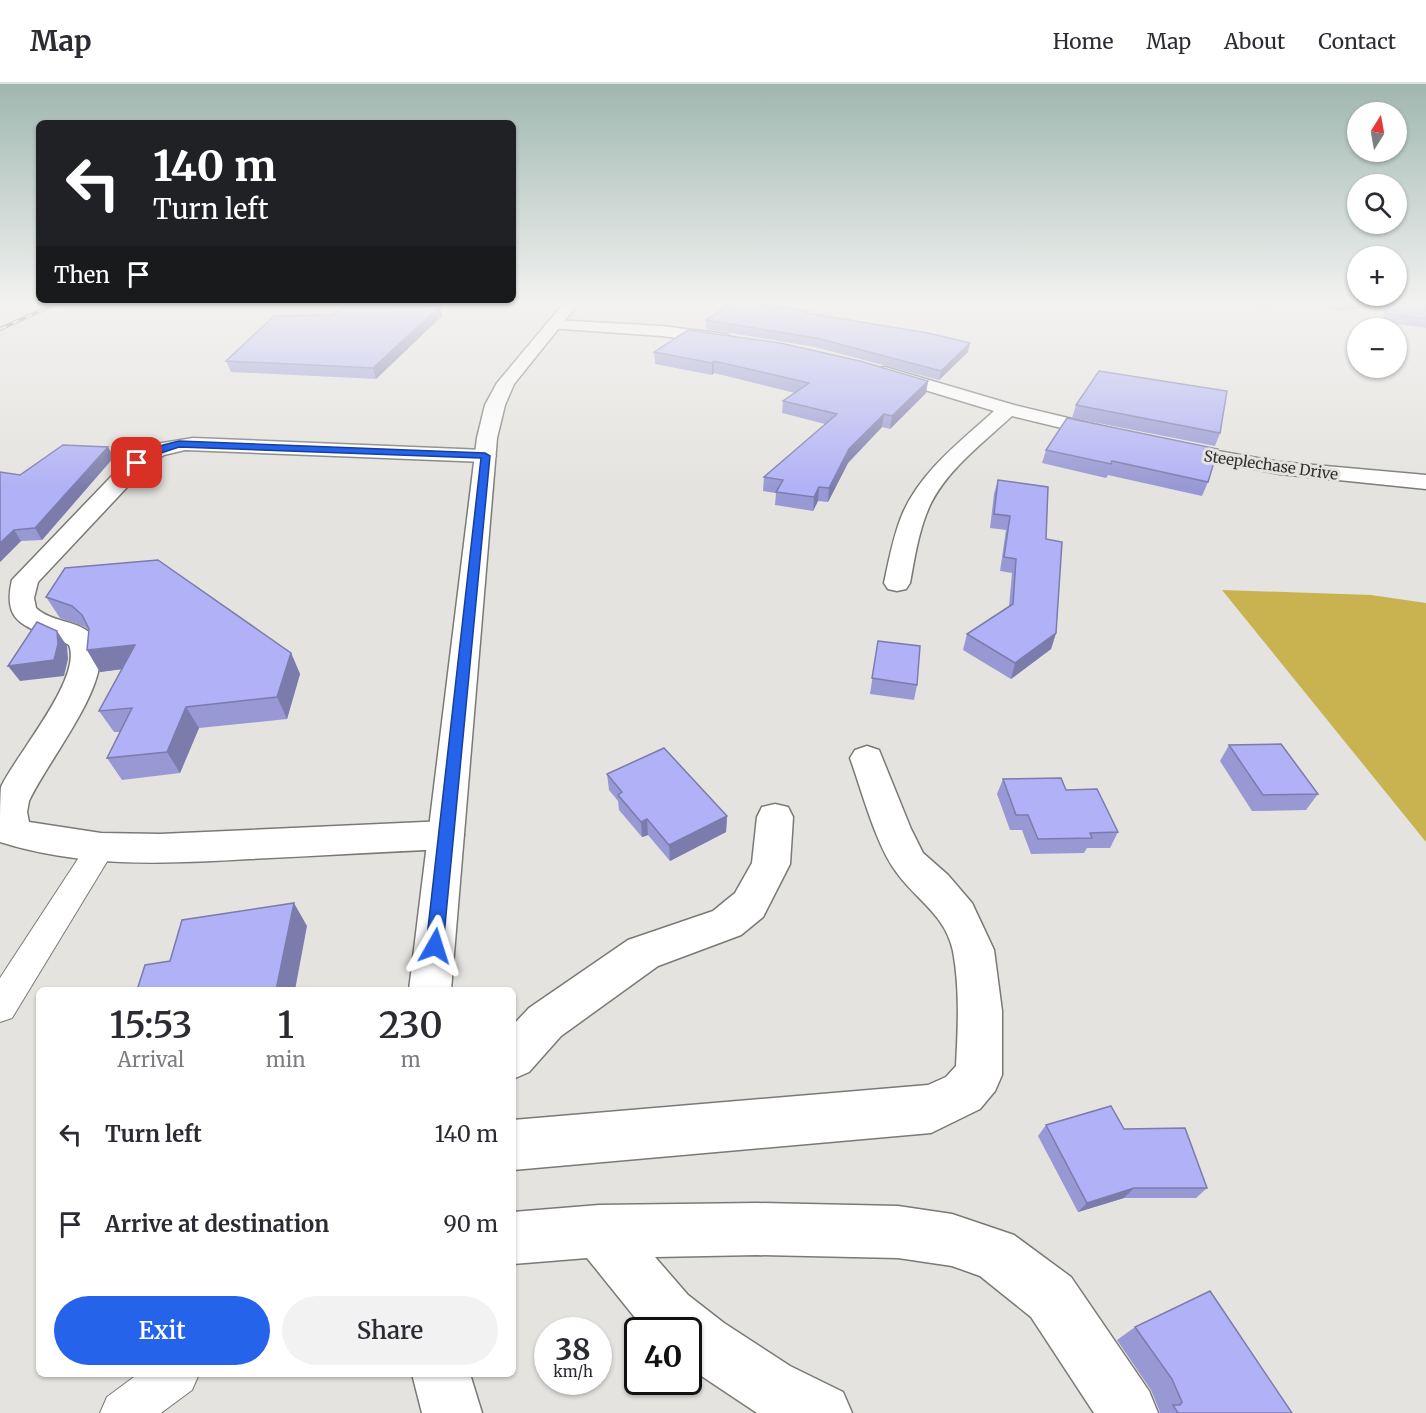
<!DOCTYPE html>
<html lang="en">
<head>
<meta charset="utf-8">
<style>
  body { margin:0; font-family:Merriweather,serif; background:#f2f2f3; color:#2b2b33; height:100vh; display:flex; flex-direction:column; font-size:22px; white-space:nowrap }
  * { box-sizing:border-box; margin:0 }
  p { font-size:20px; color:#7c7c81 }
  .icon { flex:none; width:33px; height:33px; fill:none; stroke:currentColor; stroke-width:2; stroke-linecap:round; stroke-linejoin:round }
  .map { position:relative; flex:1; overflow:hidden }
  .drawer { position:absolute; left:36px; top:903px; width:480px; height:390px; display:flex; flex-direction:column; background:#fff; border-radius:9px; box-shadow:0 2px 4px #0004 }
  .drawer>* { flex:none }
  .hud { position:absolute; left:36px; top:36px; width:480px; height:183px; border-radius:9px; box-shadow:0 2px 4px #0004; background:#202124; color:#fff; overflow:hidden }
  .needle { width:39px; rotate:11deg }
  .controls { position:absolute; left:1347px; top:18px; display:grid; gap:12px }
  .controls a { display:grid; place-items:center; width:60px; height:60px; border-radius:50%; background:#fff; box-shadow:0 2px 4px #0004; font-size:30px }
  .speed { position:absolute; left:534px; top:1233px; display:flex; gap:12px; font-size:30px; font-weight:700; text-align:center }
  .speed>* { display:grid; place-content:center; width:78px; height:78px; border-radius:50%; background:#fff; box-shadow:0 2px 4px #0004; line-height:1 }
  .speed small { font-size:15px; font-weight:400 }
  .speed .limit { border:3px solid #111; border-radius:9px; background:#fff; color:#111 }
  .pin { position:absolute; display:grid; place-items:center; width:51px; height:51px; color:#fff; margin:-26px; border-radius:12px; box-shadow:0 3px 9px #0006 }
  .me { position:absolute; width:66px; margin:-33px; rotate:6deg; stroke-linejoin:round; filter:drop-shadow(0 0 4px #0008) }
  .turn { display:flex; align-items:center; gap:21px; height:126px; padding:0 18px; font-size:27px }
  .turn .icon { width:78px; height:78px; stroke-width:2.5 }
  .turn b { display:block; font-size:42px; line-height:51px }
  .then { display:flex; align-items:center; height:57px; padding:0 18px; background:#0003; gap:12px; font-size:22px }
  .eta { display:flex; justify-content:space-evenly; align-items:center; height:102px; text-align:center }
  .eta b { font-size:36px; font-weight:600; line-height:42px }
  .button { display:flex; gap:12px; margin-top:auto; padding:12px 18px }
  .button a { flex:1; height:69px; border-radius:36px; background:#2563eb; color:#fff; font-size:24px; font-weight:600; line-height:69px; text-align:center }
  .button a+a { background:#f2f2f3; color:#2b2b33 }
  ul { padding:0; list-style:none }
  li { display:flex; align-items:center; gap:18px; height:90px; padding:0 18px }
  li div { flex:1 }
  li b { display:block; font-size:22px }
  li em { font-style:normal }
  header { display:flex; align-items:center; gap:36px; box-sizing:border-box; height:84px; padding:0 30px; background:#fff; border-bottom:2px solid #e1e1e2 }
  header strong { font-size:28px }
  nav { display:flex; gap:33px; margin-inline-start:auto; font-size:21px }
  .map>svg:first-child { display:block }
  .forest { fill:#c9b350 }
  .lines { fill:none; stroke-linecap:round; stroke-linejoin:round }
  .lane-casing { stroke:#797976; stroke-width:2 }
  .street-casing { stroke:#797976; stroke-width:3 }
  .secondary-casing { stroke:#797976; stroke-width:3 }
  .lane { fill:#fff; fill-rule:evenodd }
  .street { fill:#fff; fill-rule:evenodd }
  .secondary { fill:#fff; fill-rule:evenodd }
  .rail-casing { stroke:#4d4d4b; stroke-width:4 }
  .rail { stroke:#e4e3df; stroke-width:2; stroke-dasharray:7; stroke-linecap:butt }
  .wall { fill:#9798d4 }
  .shaded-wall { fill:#7b7cac }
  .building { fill:#b0b1f6; stroke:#7b7cac; stroke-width:1.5 }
  .route { fill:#2563eb; stroke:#184099; stroke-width:1.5 }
  .labels { text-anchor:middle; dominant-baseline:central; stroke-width:6; stroke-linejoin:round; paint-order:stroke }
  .far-street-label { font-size:15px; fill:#30302e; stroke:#e4e3df }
</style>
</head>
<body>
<header>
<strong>Map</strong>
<nav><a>Home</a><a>Map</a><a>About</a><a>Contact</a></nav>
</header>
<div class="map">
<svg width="1426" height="1329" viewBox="0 0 1426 1329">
  <rect width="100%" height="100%" fill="#e4e3df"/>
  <path class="forest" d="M1222 506 1371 511 1426 519V758Z"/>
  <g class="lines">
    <defs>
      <g id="lane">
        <path d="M101 752 111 755 115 763 111 771 12 934 0 938V894L91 755Z"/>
        <path d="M138 1290H199L192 1306 161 1329H100L107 1313Z"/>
      </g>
      <g id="street">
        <path d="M554 236 662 242 726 250 734 255 726 260 662 252 548 244 546 241 548 238Z"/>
        <path d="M885 283 1014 321 1114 345 1117 349 1114 353 1107 355 1012 332C984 358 949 384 931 419 919 444 915 472 910 499L906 505 897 507 888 505 884 499C889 476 893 453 902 431 920 388 960 358 994 327L879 292 876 288 879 284Z"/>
        <path d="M193 354 485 366 492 368 496 372 492 376 485 378 185 366 164 371 145 384 38 498 34 514 36 524C51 538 75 536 90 549 94 553 100 562 100 569 103 611 47 678 29 717L27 728 29 738 101 749 160 750 446 737 459 741 464 751 459 761 446 765C380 768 315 772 249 775 165 780 82 784 0 758 0 745 0 714 1 703 15 672 83 594 69 561 36 542 0 547 12 496L129 374 156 360Z"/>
        <path d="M1172 359 1280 378 1426 391V405L1280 390 1165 369 1162 365 1165 361Z"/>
        <path d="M867 662 879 666 911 745 923 769 948 791 972 819 994 866 1002 927V991L995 1007 980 1025 931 1049 513 1086V1036L928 1001 946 993 956 982C958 944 960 904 953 867 945 830 916 816 897 789 876 762 862 707 850 674L855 666Z"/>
        <path d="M775 720 788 723 793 733 790 780 763 833 741 851 658 882 561 952 529 988 513 995V941L529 924 628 856 713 827 735 809 752 779 757 733 762 723Z"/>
        <path d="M757 1119 898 1122 952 1130 1014 1151 1071 1193 1149 1307 1158 1329H1094L1031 1233 980 1192 952 1182 898 1174 757 1171 655 1173 688 1211 724 1239 790 1282 843 1308 852 1329H757L688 1283V1246H645L587 1174 513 1180V1128L599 1121Z"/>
      </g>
      <g id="secondary">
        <path d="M564 219H579L514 300 505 321 497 354 451 906H409L477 354 485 321 497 299Z"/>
        <path d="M412 1290H470L482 1329H422Z"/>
      </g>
    </defs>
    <use href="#lane" class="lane-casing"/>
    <use href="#street" class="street-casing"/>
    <use href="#secondary" class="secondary-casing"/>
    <use href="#lane" class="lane"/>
    <use href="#street" class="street"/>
    <use href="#secondary" class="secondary"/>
    <defs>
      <path id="rail" d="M0 245 58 219"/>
    </defs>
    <use href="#rail" class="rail-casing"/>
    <use href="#rail" class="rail"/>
  </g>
  <g class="wall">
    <path d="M1316 219H1426V244L1382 238 1386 221 1339 227Z"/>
    <path d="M440 222 442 232 376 295 231 288 226 277 333 231Z"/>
    <path d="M808 229 968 268 939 296 815 263 706 245V236Z"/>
    <path d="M654 268 928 297 926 309 890 345 882 343 848 379 828 418 818 417 813 427 775 421 776 409 763 407 764 393 825 340 782 329 783 317 795 309 714 289 712 291 655 280Z"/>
    <path d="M1076 321 1220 349 1215 362 1072 334Z"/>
    <path d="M1067 334 1208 398 1202 412 1108 391 1106 394 1042 379 1046 366Z"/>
    <path d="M108 363 114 373 42 456 21 457 0 478 20 391Z"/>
    <path d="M998 396 1046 455 1056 549 1051 565 1011 595 963 566 967 550 1009 522 1012 489 1000 487 1006 446 990 444 994 410Z"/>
    <path d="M46 513 291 569 300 590 287 635 199 644 180 689 122 696 107 674 120 648H114L99 627 122 585 100 588 87 566 89 546 85 543 60 534Z"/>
    <path d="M878 557 917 601 914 616 870 610Z"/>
    <path d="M1229 661 1318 710 1306 726 1252 727 1220 677Z"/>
    <path d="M607 690 727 732 726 748 670 777 648 751 642 753 619 726 618 717 609 706Z"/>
    <path d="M1003 695 1066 706 1118 748 1110 764H1087L1084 769 1031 770 1022 746H1010L997 710Z"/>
    <path d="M1046 1041 1124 1045 1207 1104 1196 1114H1124L1078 1128 1038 1052Z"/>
    <path d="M1135 1243 1292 1329H1157L1160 1328 1151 1306 1117 1256Z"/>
  </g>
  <g class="shaded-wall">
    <path d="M1261 219H1292L1260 223Z"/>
    <path d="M1343 219H1387L1386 221 1339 227Z"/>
    <path d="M440 222 442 232 376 295 373 284Z"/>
    <path d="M970 259 968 268 939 296 941 287Z"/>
    <path d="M714 277V289L712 291V279Z"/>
    <path d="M928 297 926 309 890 345 892 332Z"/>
    <path d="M884 330 882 343 848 379 828 418 829 404 849 365Z"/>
    <path d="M108 363 114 373 42 456 35 444Z"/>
    <path d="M819 403 818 417 813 427 814 413Z"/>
    <path d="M14 446 21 457 0 478V459Z"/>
    <path d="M57 547 67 562 68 575 64 592 20 597 8 582Z"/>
    <path d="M1056 549 1051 565 1011 595 1015 579Z"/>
    <path d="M135 561 147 582 100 588 87 566Z"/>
    <path d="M291 569 300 590 287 635 277 613Z"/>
    <path d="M186 623 199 644 180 689 167 668Z"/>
    <path d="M727 732 726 748 670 777 669 761Z"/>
    <path d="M647 735 648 751 642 753 641 738Z"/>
    <path d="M294 819 307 842 295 906H276Z"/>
    <path d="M1134 1104 1124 1114 1078 1128 1087 1119Z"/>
  </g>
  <g class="building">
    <path d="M349 219H383L440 222 373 284 226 277 274 232 333 231Z"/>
    <path d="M732 219H752L808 227 806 229 928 249 970 259 941 287 816 254 706 236Z"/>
    <path d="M1389 219H1426V235L1387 229Z"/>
    <path d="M688 246 780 259 860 277 928 297 892 332 884 330 849 365 829 404 819 403 814 413 776 408 783 396 764 393 837 330 783 317 809 299 714 277 712 279 654 268Z"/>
    <path d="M1099 287 1227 307 1220 349 1076 321Z"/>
    <path d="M1067 334 1218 365 1208 398 1112 377 1111 380 1046 366Z"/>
    <path d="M63 361 108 363 35 444 14 446 0 459V388L20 391Z"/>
    <path d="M998 396 1048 403 1046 455 1062 458 1056 549 1015 579 967 550 1013 520 1016 475 1004 473 1010 432 994 430Z"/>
    <path d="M158 476 291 569 277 613 186 623 167 668 107 674 132 624 99 627 135 561 87 566 89 545 82 531 72 522 46 513 65 484Z"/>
    <path d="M37 538 57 547 58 560 54 576 8 582Z"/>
    <path d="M878 557 920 562 917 601 872 594Z"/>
    <path d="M1281 660 1318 710 1263 711 1229 661Z"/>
    <path d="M664 664 727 732 669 761 647 735 641 738 618 711 622 708 607 690Z"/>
    <path d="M1061 694 1066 706 1097 705 1118 748 1090 749 1092 754 1038 755 1028 731H1016L1003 695Z"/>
    <path d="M294 819 276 906H137L145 881 170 877 182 836Z"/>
    <path d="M1111 1022 1124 1045 1185 1044 1207 1104H1134L1087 1119 1046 1041Z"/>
    <path d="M1210 1207 1292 1329H1178L1173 1321H1180L1182 1318 1172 1295 1135 1243Z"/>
  </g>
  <linearGradient id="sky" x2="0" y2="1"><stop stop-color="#9fb7af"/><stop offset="0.54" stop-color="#f3f2f1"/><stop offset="1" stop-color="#f3f2f1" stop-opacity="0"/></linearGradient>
  <rect width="1426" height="405" fill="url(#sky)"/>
  <path class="route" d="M179 357 485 369 490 372 443 862 441 868 435 870 429 868 426 862 481 374 179 363 149 373 140 381 133 379C145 365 162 361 179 357Z"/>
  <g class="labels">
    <g class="far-street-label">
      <text transform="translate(1271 381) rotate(8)">Steeplechase Drive</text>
    </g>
  </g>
</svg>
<div class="controls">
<a><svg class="needle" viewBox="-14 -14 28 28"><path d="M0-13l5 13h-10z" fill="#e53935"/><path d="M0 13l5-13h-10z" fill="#7c7c81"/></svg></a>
<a><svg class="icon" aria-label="search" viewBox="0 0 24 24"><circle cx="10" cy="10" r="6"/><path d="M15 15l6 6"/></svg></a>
<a>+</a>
<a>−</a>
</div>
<div class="speed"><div>38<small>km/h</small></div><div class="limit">40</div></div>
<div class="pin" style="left:137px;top:379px;background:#d93025"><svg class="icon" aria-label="arrive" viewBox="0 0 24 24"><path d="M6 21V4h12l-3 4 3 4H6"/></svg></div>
<svg class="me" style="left:435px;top:862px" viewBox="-20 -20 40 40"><path d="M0-17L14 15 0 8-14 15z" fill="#2563eb" stroke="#fff" stroke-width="4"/></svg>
<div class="hud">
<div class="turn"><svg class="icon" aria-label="left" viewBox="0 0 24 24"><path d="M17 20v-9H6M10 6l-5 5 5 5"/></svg><div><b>140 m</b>Turn left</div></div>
<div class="then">Then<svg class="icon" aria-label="arrive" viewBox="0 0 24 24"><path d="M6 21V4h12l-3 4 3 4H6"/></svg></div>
</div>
<section class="drawer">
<div class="eta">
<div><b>15:53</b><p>Arrival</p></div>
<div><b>1</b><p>min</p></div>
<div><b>230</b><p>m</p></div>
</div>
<ul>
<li><svg class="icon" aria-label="left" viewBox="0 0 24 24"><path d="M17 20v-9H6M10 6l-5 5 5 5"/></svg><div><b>Turn left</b></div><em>140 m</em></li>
<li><svg class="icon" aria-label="arrive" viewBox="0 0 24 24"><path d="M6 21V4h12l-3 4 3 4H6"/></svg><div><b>Arrive at destination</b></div><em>90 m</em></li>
</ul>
<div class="button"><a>Exit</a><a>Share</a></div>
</section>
</div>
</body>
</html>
